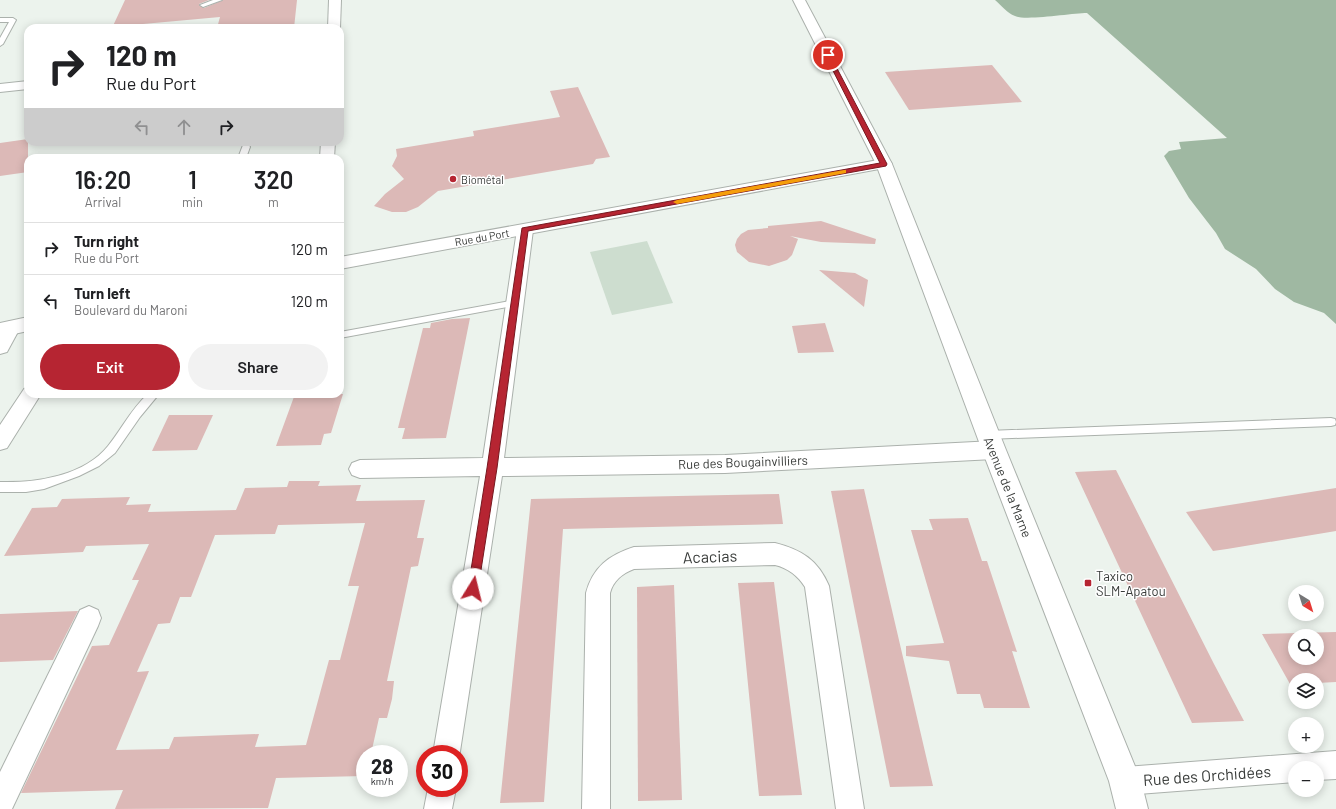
<!DOCTYPE html>
<html lang="en">
<head>
<meta charset="utf-8">
<style>
  body { margin:0; font-family:Barlow,sans-serif; background:#f2f2f2; color:#202124; height:100vh; display:flex; flex-direction:column; font-size:15px; white-space:nowrap }
  * { box-sizing:border-box; margin:0 }
  p { font-size:13px; color:#757577 }
  .icon { flex:none; width:22px; height:22px; fill:none; stroke:currentColor; stroke-width:2; stroke-linecap:round; stroke-linejoin:round }
  .map { position:relative; flex:1; overflow:hidden }
  .sheet { position:absolute; left:24px; top:154px; width:320px; height:244px; display:flex; flex-direction:column; background:#fff; border-radius:12px; box-shadow:0 2px 10px #0003 }
  .sheet>* { flex:none }
  .hud { position:absolute; left:24px; top:24px; width:320px; height:122px; border-radius:12px; box-shadow:0 2px 10px #0003; background:#fff; color:#202124; overflow:hidden }
  .needle { width:26px; rotate:142deg }
  .buttons { position:absolute; left:1288px; top:585px; display:grid; gap:8px }
  .buttons a { display:grid; place-items:center; width:36px; height:36px; border-radius:50%; background:#fff; box-shadow:0 2px 10px #0003; font-size:20px }
  .speed { position:absolute; left:356px; top:745px; display:flex; gap:8px; font-size:20px; font-weight:700; text-align:center }
  .speed>* { display:grid; place-content:center; width:52px; height:52px; border-radius:50%; background:#fff; box-shadow:0 2px 10px #0003; line-height:1 }
  .speed small { font-size:10px; font-weight:400 }
  .speed .limit { border:6px solid #d22; background:#fff; color:#111 }
  .pin { position:absolute; display:grid; place-items:center; width:34px; height:34px; color:#fff; margin:-17px; border:2px solid #fff; border-radius:50%; box-shadow:0 1px 4px #0007 }
  .me { position:absolute; width:44px; margin:-22px; rotate:9deg; stroke-linejoin:round; filter:drop-shadow(0 0 3px #0008) }
  .turn { display:flex; align-items:center; gap:14px; height:84px; padding:0 16px; font-size:18px }
  .turn .icon { width:52px; height:52px; stroke-width:2.5 }
  .turn b { display:block; font-size:28px; line-height:34px }
  .lanes { display:flex; align-items:center; height:38px; padding:0 16px; background:#0003; justify-content:center; gap:20px; direction:ltr }
  .lanes .off { opacity:.35 }
  .eta { display:flex; justify-content:space-evenly; align-items:center; height:68px; text-align:center }
  .eta b { font-size:24px; font-weight:600; line-height:28px }
  .action { display:flex; gap:8px; margin-top:auto; padding:8px 16px }
  .action a { flex:1; height:46px; border-radius:24px; background:#b62532; color:#fff; font-size:16px; font-weight:600; line-height:46px; text-align:center }
  .action a+a { background:#f2f2f2; color:#202124 }
  ul { padding:0; list-style:none }
  li { display:flex; align-items:center; gap:12px; height:52px; padding:0 16px; border-top:1px solid #e0e0e0 }
  li div { flex:1 }
  li b { display:block; font-size:15px }
  li em { font-style:normal }
  .map>svg:first-child { display:block }
  .green { fill:#cdddcf }
  .water { fill:#9fb8a2 }
  .building { fill:#dcb9b7; fill-rule:evenodd }
  .lines { fill:none; stroke-linecap:round; stroke-linejoin:round }
  .lane-casing { stroke:#abb1ac; stroke-width:2 }
  .street-casing { stroke:#abb1ac; stroke-width:2 }
  .secondary-casing { stroke:#abb1ac; stroke-width:2 }
  .primary-casing { stroke:#abb1ac; stroke-width:2 }
  .lane { fill:#fff; fill-rule:evenodd }
  .street { fill:#fff; fill-rule:evenodd }
  .secondary { fill:#fff; fill-rule:evenodd }
  .primary { fill:#fff; fill-rule:evenodd }
  .route { fill:#b62532; stroke:#761820 }
  .slow { fill:#f59e0b }
  .poi-dot { fill:#b62532; stroke:#fff; stroke-width:1.5 }
  .labels { text-anchor:middle; dominant-baseline:central; stroke-width:3; stroke-linejoin:round; paint-order:stroke }
  .far-poi-label { font-size:11px; fill:#383b39; stroke:#fff; text-anchor:start }
  .far-street-label { font-size:11px; fill:#383b39; stroke:#fff }
  .street-label { font-size:13px; fill:#383b39; stroke:#fff }
  .poi-label { font-size:13px; fill:#383b39; stroke:#fff; text-anchor:start }
  .near-street-label { font-size:16px; fill:#383b39; stroke:#fff }
</style>
</head>
<body>
<div class="map">
<svg width="1336" height="809" viewBox="0 0 1336 809">
  <rect width="100%" height="100%" fill="#ecf3ed"/>
  <path class="green" d="M647 241 673 303 612 315 590 252Z"/>
  <path class="water" d="M995 0H1336V324L1324 313 1294 302 1275 289 1256 269 1225 249 1216 233 1189 198 1164 156 1169 151 1181 149 1179 142 1227 138 1087 13C1072 13 1026 21 1015 16 1007 13 1001 5 995 0Z"/>
  <g class="building">
    <path d="M125 0H209L199 4 204 8 223 0H297L294 28H217L220 17 143 24 141 28H112Z"/>
    <path d="M992 65 1022 102 909 110 885 72Z"/>
    <path d="M578 87 610 157 596 159 593 164 438 191 418 207 406 212H392L374 206 385 194 404 179 392 166 397 156 396 149 474 136 473 131 560 117 550 91Z"/>
    <path d="M28 139V172L0 176V143Z"/>
    <path d="M821 221 876 239 875 244 821 242 790 236 798 239 792 255 787 260 769 266 749 262 737 252 735 245 737 239 741 234 748 230 768 228V226Z"/>
    <path d="M819 270 855 273 868 280 864 307Z"/>
    <path d="M470 318 446 438 402 439 405 428H398L423 328H430L431 323 452 319Z"/>
    <path d="M825 323 834 352 798 353 792 326Z"/>
    <path d="M295 394H343L331 433 324 434 321 445 276 446Z"/>
    <path d="M169 415H213L197 450 152 451Z"/>
    <path d="M1116 470 1214 664 1244 721 1192 723 1075 472Z"/>
    <path d="M289 481H320L318 486 361 485 356 501 425 500 417 538H424L418 566 411 567 387 681H394L392 699 387 718H379L371 754H365V776L276 778 268 808 115 809 123 790 21 793 92 646 109 645 139 580H132L149 544 86 546 83 552 4 556 32 508 57 507 62 499 130 497 126 505 151 504 148 512 236 510 245 488 287 487ZM365 523 348 586H359L340 660H329L306 745 255 747 259 734 174 737 169 749 116 750 149 671 137 672 158 624 170 623 180 597H191L215 535 275 534 278 525Z"/>
    <path d="M1336 488V531L1227 549 1213 551 1186 512Z"/>
    <path d="M864 489 881 563 933 786 890 787 831 491Z"/>
    <path d="M779 494 783 524 563 529 544 802 500 803 531 499Z"/>
    <path d="M968 518 982 561H987L1017 652 1012 651 1030 708H984L980 694H957L949 661 906 656V646L944 643 911 530H933L929 519Z"/>
    <path d="M774 582 782 645 802 795 759 796 738 583Z"/>
    <path d="M674 585 682 800 638 801 637 587Z"/>
    <path d="M78 611 53 660 0 662V614Z"/>
    <path d="M1336 632V682L1317 683V680H1295V684H1290L1262 634ZM1295 636H1317V658H1295Z"/>
  </g>
  <g class="lines">
    <defs>
      <g id="lane">
        <path d="M213 0H222L203 7 200 5Z"/>
        <path d="M0 18H13L16 20 3 44 0 46V38L9 22H0Z"/>
        <path d="M243 145H249L250 147 246 158H238Z"/>
        <path d="M515 300 518 301 519 303 518 305 340 338V332Z"/>
        <path d="M148 394H159L140 417 115 453 99 466 79 476 44 489 26 492H0V482C36 483 84 476 108 446 122 429 131 409 148 394Z"/>
        <path d="M1331 418 1335 419 1336 422 1335 425 1331 426 988 439 984 438 983 435 984 432 988 431Z"/>
      </g>
      <g id="street">
        <path d="M329 0H341L340 28H328Z"/>
        <path d="M28 81V89L0 92V84Z"/>
        <path d="M321 142H335L334 158H320Z"/>
        <path d="M525 225 531 226 533 230 504 458 725 455 994 441 1001 444 1004 450 1001 456 994 459 725 473 502 476 459 758V754H433L480 476 360 478 352 475 349 469 352 463 360 460 483 458 517 230 519 226Z"/>
        <path d="M11 321 17 323 20 328 7 352 0 354V331L5 323Z"/>
        <path d="M28 387V394H41L7 448 0 450V425L24 389Z"/>
        <path d="M775 543C802 550 818 560 829 586L864 809H836L805 587C798 576 788 568 775 565L634 569C623 573 613 581 610 593V809H582L586 593C593 567 609 555 634 547Z"/>
        <path d="M89 606 98 610 101 618 98 626 12 809H0V772L80 610Z"/>
        <path d="M1336 751V779L1317 780V768H1295V782L1125 795 1115 791 1111 781 1115 771 1125 767Z"/>
        <path d="M428 788H456L452 809H424Z"/>
      </g>
      <g id="secondary">
        <path d="M884 159 890 161 892 164 890 167 340 269V257Z"/>
        <path d="M28 317V331L0 337V323Z"/>
      </g>
      <path id="primary" d="M793 0H805L892 164 1006 450 1141 781 1148 809H1116L1109 781 982 450 876 164Z"/>
    </defs>
    <use href="#lane" class="lane-casing"/>
    <use href="#street" class="street-casing"/>
    <use href="#secondary" class="secondary-casing"/>
    <use href="#primary" class="primary-casing"/>
    <use href="#lane" class="lane"/>
    <use href="#street" class="street"/>
    <use href="#secondary" class="secondary"/>
    <use href="#primary" class="primary"/>
  </g>
  <path class="route" d="M828 53 830 55 887 164 886 166 528 231 497 468 478 589 477 592 473 594 469 592 468 589 487 468 522 228 880 163 825 55Z"/>
  <path class="slow" d="M844 170H846V173L677 204 673 202 677 200Z"/>
  <g class="poi-dot">
    <circle cx="453" cy="179" r="4"/>
    <rect x="1084" y="579" width="8" height="8" rx="2"/>
  </g>
  <g class="labels">
    <g class="far-poi-label">
      <text x="461" y="179">Biométal</text>
    </g>
    <g class="far-street-label">
      <text transform="translate(482 237) rotate(-10)">Rue du Port</text>
    </g>
    <g class="street-label">
      <text transform="translate(743 462) rotate(-2)">Rue des Bougainvilliers</text>
      <text transform="translate(1008 487) rotate(68)">Avenue de la Marne</text>
    </g>
    <g class="poi-label">
      <text x="1096" y="576">Taxico<tspan x="1096" dy="15">SLM-Apatou</tspan></text>
    </g>
    <g class="near-street-label">
      <text transform="translate(710 556) rotate(-2)">Acacias</text>
      <text transform="translate(1207 775) rotate(-4)">Rue des Orchidées</text>
    </g>
  </g>
</svg>
<div class="buttons">
<a><svg class="needle" viewBox="-14 -14 28 28"><path d="M0-13l5 13h-10z" fill="#e53935"/><path d="M0 13l5-13h-10z" fill="#757577"/></svg></a>
<a><svg class="icon" aria-label="search" viewBox="0 0 24 24"><circle cx="10" cy="10" r="6"/><path d="M15 15l6 6"/></svg></a>
<a><svg class="icon" aria-label="layers" viewBox="0 0 24 24"><path d="M12 4l9 5-9 5-9-5zM3 14l9 5 9-5"/></svg></a>
<a>+</a>
<a>−</a>
</div>
<div class="speed"><div>28<small>km/h</small></div><div class="limit">30</div></div>
<div class="pin" style="left:828px;top:55px;background:#d93025"><svg class="icon" aria-label="arrive" viewBox="0 0 24 24"><path d="M6 21V4h12l-3 4 3 4H6"/></svg></div>
<svg class="me" style="left:473px;top:589px" viewBox="-20 -20 40 40"><circle r="19" fill="#fff"/><path d="M0-13L10 11 0 6-10 11z" fill="#b62532"/></svg>
<div class="hud">
<div class="turn"><svg class="icon" aria-label="right" viewBox="0 0 24 24"><path d="M7 20v-9h11M14 6l5 5-5 5"/></svg><div><b>120 m</b>Rue du Port</div></div>
<div class="lanes"><svg class="icon off" aria-label="left" viewBox="0 0 24 24"><path d="M17 20v-9H6M10 6l-5 5 5 5"/></svg><svg class="icon off" aria-label="ahead" viewBox="0 0 24 24"><path d="M12 20V5M6 11l6-6 6 6"/></svg><svg class="icon" aria-label="right" viewBox="0 0 24 24"><path d="M7 20v-9h11M14 6l5 5-5 5"/></svg></div>
</div>
<section class="sheet">
<div class="eta">
<div><b>16:20</b><p>Arrival</p></div>
<div><b>1</b><p>min</p></div>
<div><b>320</b><p>m</p></div>
</div>
<ul>
<li><svg class="icon" aria-label="right" viewBox="0 0 24 24"><path d="M7 20v-9h11M14 6l5 5-5 5"/></svg><div><b>Turn right</b><p>Rue du Port</p></div><em>120 m</em></li>
<li><svg class="icon" aria-label="left" viewBox="0 0 24 24"><path d="M17 20v-9H6M10 6l-5 5 5 5"/></svg><div><b>Turn left</b><p>Boulevard du Maroni</p></div><em>120 m</em></li>
</ul>
<div class="action"><a>Exit</a><a>Share</a></div>
</section>
</div>
</body>
</html>
